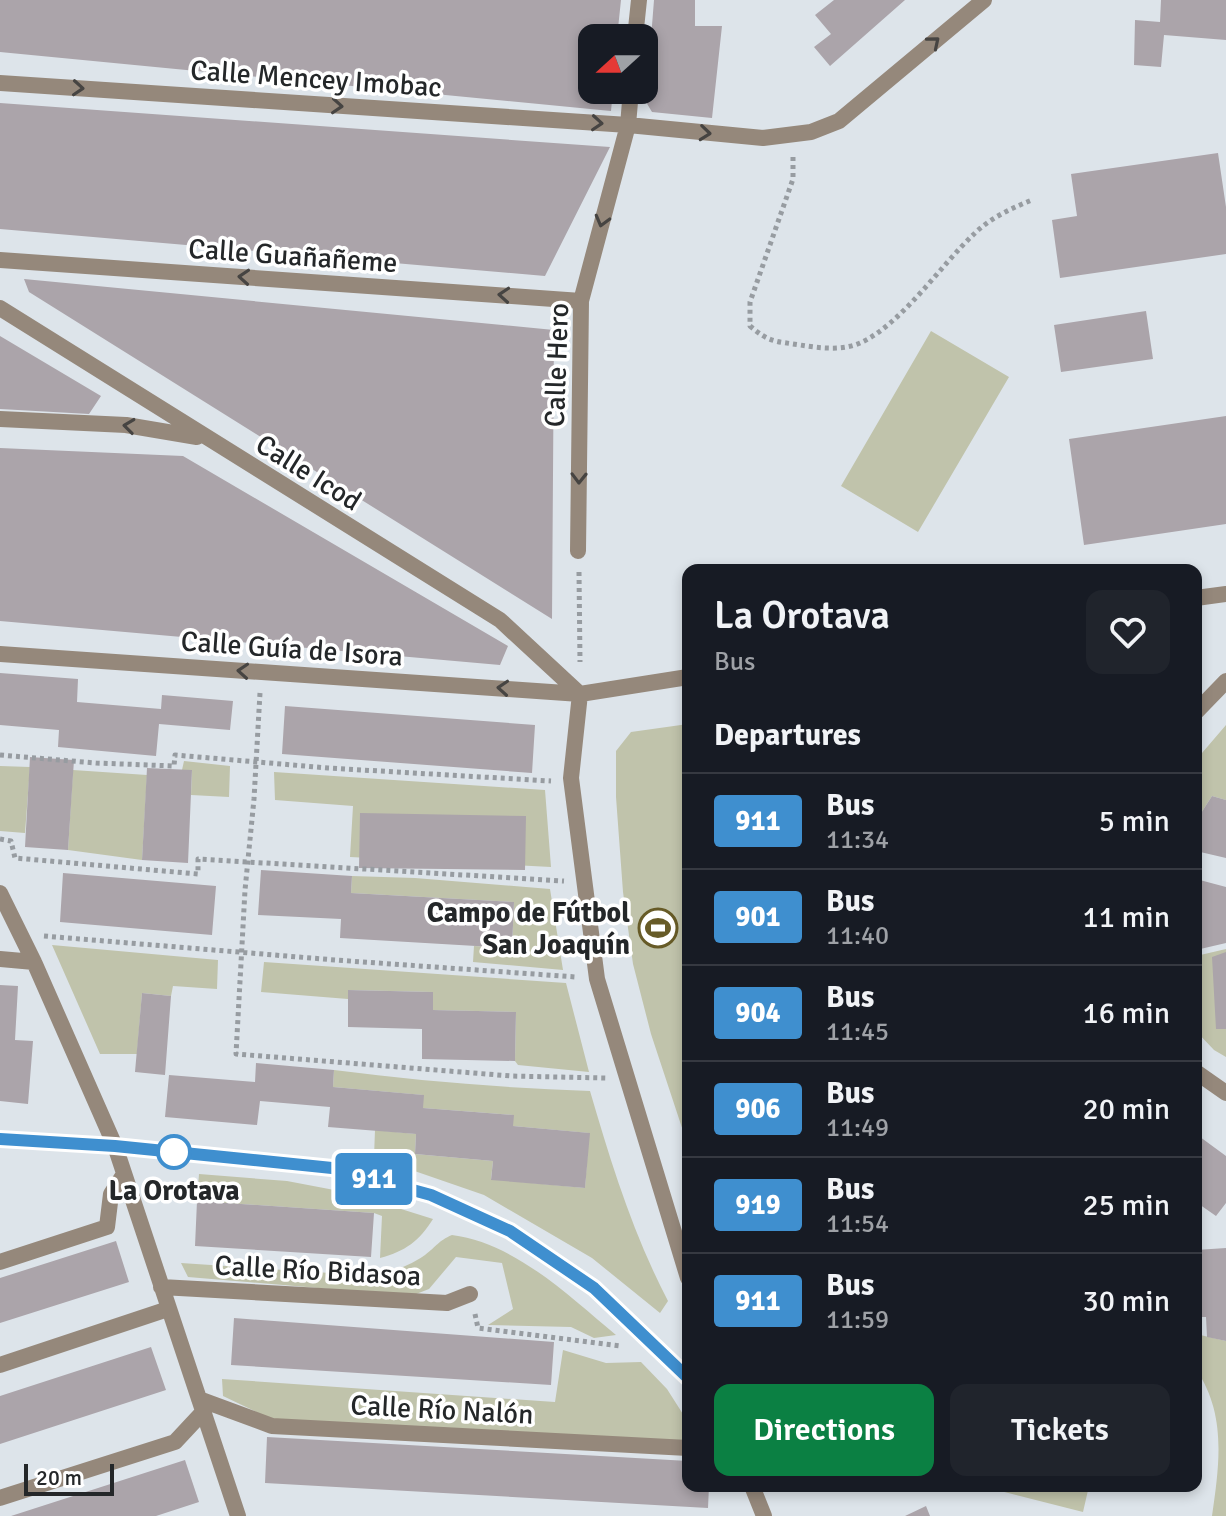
<!DOCTYPE html>
<html lang="en">
<head>
<meta charset="utf-8">
<style>
	:root { --surface:#171b24; --page:#20242c; --text:#f1f3f6; --muted:#9ea1a6; --line:#363941; --accent:#0b8043 }
	body { margin:0; font-family:Signika,sans-serif; background:var(--page); color:var(--text); height:100vh; display:flex; flex-direction:column; font-size:30px; white-space:nowrap }
	* { box-sizing:border-box; margin:0 }
	p { font-size:26px; color:var(--muted) }
	.icon { flex:none; width:44px; height:44px; fill:none; stroke:currentColor; stroke-width:2; stroke-linecap:round; stroke-linejoin:round }
	.map { position:relative; flex:1; overflow:hidden }
	.side { position:absolute; left:682px; top:564px; width:520px; height:928px; display:flex; flex-direction:column; background:var(--surface); border-radius:16px; box-shadow:0 4px 12px #0003 }
	.side>* { flex:none }
	.badge { padding:0 16px; border-radius:6px; font-size:28px; line-height:52px }
	.needle { width:52px; rotate:249deg }
	.controls { position:absolute; left:578px; top:24px; display:grid; gap:16px }
	.controls a { display:grid; place-items:center; width:80px; height:80px; border-radius:16px; background:var(--surface); box-shadow:0 4px 12px #0003; font-size:40px }
	.scale { position:absolute; left:24px; bottom:20px; width:90px; box-sizing:border-box; padding-left:8px; border:4px solid #242729; border-top:0; font-size:22px; line-height:28px; white-space:nowrap; color:#242729; -webkit-text-stroke:6px #fff; paint-order:stroke }
	.map>.badge { position:absolute; translate:-50% -50%; box-shadow:0 0 0 4px #fff }
	h2 { padding:0 32px; font-size:30px; line-height:72px }
	.round { display:grid; place-items:center; flex:none; width:84px; height:84px; border-radius:16px; background:var(--page) }
	.head { display:flex; align-items:center; justify-content:space-between; height:136px; padding:0 32px }
	h1 { font-size:38px; font-weight:600; line-height:60px }
	.primary-button { display:flex; gap:16px; margin-top:auto; padding:16px 32px }
	.primary-button a { flex:1; height:92px; border-radius:16px; background:var(--accent); color:#fff; font-size:32px; font-weight:600; line-height:92px; text-align:center }
	.primary-button a+a { background:var(--page); color:var(--text) }
	ul { padding:0; list-style:none }
	li { display:flex; align-items:center; gap:24px; height:96px; padding:0 32px; border-top:2px solid var(--line) }
	li div { flex:1 }
	li b { display:block; font-size:30px }
	li em { font-style:normal }
	li .badge { min-width:88px; font-weight:700; text-align:center }
	.map>svg:first-child { display:block }
</style>
</head>
<body>
<div class="map">
<svg width="1226" height="1516" viewBox="0 0 1226 1516">
	<rect width="100%" height="100%" fill="#dde4ea"/>
	<path fill="#c0c3ab" d="M 931,331 L 1009,377 L 918,532 L 841,486 Z
		M 688,724 L 688,1146 L 651,1034 L 633,964 L 623,892 L 616,797 L 616,751 L 631,732 Z
		M 1226,725 L 1226,800 L 1212,796 L 1196,821 L 1196,760 Z
		M 184,761 L 230,766 L 229,797 L 191,795 L 192,771 L 182,770 Z
		M 0,766 L 30,767 L 25,833 L 0,831 Z
		M 73,770 L 147,775 L 142,860 L 68,850 Z
		M 274,772 L 545,790 L 551,867 L 350,857 L 353,806 L 275,800 Z
		M 352,876 L 415,878 L 550,889 L 563,970 L 473,962 L 474,946 L 512,948 L 514,902 L 351,893 Z
		M 52,945 L 218,960 L 217,989 L 173,986 L 171,996 L 142,993 L 137,1054 L 100,1054 Z
		M 1226,949 L 1226,1057 L 1214,1050 L 1196,1031 L 1196,956 Z
		M 264,962 L 566,983 L 589,1072 L 518,1065 L 515,1061 L 516,1012 L 433,1010 L 433,992 L 349,990 L 348,999 L 261,992 Z
		M 334,1070 C 419,1081 505,1088 590,1091 C 611,1163 633,1234 668,1301 L 660,1313 L 592,1258 L 484,1195 L 374,1157 L 375,1130 L 416,1134 L 415,1154 L 493,1161 L 491,1179 L 585,1188 L 589,1133 L 513,1126 L 513,1115 L 423,1108 L 423,1095 L 333,1087 Z
		M 199,1174 L 287,1181 L 350,1193 L 433,1219 C 419,1241 406,1251 380,1258 L 382,1216 L 374,1213 L 197,1201 Z
		M 452,1235 C 515,1243 569,1296 616,1335 L 594,1338 L 571,1327 L 488,1325 L 513,1309 L 502,1263 L 456,1257 L 429,1289 L 411,1296 L 188,1277 L 181,1263 L 375,1276 C 394,1271 409,1266 425,1255 C 437,1246 438,1241 452,1235 Z
		M 1196,1334 L 1226,1341 L 1226,1516 L 1212,1516 C 1220,1461 1226,1414 1196,1369 Z
		M 563,1350 L 606,1363 L 641,1362 L 667,1389 L 688,1422 L 688,1442 L 273,1420 L 223,1396 L 222,1379 L 555,1402 Z
		M 981,1486 L 1089,1486 L 1083,1512 Z"/>
	<path fill="#aba4aa" d="M 0,0 L 621,0 L 617,38 L 592,38 L 592,90 L 613,90 L 611,111 L 0,52 Z
		M 654,0 L 695,0 L 695,26 L 722,26 L 712,118 L 652,112 L 646,102 Z
		M 834,0 L 905,0 L 830,66 L 814,47 L 831,34 L 815,15 Z
		M 1161,0 L 1226,0 L 1226,40 L 1164,35 L 1161,67 L 1134,65 L 1135,20 L 1160,22 Z
		M 0,103 L 610,147 L 545,276 L 0,229 Z
		M 1218,153 L 1226,207 L 1226,254 L 1060,278 L 1052,220 L 1077,216 L 1071,174 Z
		M 24,279 L 554,330 L 552,619 L 29,292 Z
		M 1146,311 L 1153,359 L 1061,372 L 1054,325 Z
		M 0,336 L 101,396 L 89,414 L 0,409 Z
		M 1226,416 L 1226,524 L 1084,545 L 1069,439 Z
		M 0,448 L 183,456 L 508,646 L 500,665 L 0,621 Z
		M 0,673 L 78,679 L 77,702 L 161,709 L 162,695 L 233,701 L 230,730 L 159,724 L 156,756 L 58,747 L 59,730 L 0,725 Z
		M 285,706 L 535,725 L 532,773 L 282,754 Z
		M 30,757 L 74,760 L 68,850 L 25,847 Z
		M 147,768 L 192,770 L 188,863 L 142,860 Z
		M 1212,796 L 1226,800 L 1226,858 L 1196,851 L 1196,821 Z
		M 360,813 L 526,816 L 525,870 L 359,868 Z
		M 261,870 L 352,876 L 351,893 L 514,902 L 512,948 L 340,938 L 341,919 L 258,915 Z
		M 63,873 L 216,886 L 212,935 L 60,922 Z
		M 1196,879 L 1226,887 L 1226,943 L 1196,950 Z
		M 1226,952 L 1226,1029 L 1216,1029 L 1212,957 Z
		M 0,985 L 18,986 L 15,1040 L 33,1041 L 28,1104 L 0,1101 Z
		M 348,990 L 433,992 L 433,1010 L 516,1012 L 515,1061 L 422,1059 L 422,1029 L 348,1027 Z
		M 142,993 L 171,996 L 165,1075 L 135,1072 Z
		M 256,1063 L 334,1070 L 333,1087 L 424,1095 L 423,1108 L 514,1115 L 513,1126 L 590,1133 L 585,1188 L 491,1180 L 493,1161 L 415,1154 L 416,1134 L 328,1127 L 330,1107 L 260,1101 L 257,1125 L 165,1117 L 169,1075 L 255,1082 Z
		M 1196,1134 L 1226,1156 L 1226,1203 L 1216,1216 L 1196,1202 Z
		M 197,1201 L 374,1213 L 371,1257 L 195,1246 Z
		M 116,1241 L 129,1282 L 0,1323 L 0,1278 Z
		M 1226,1248 L 1226,1341 L 1207,1337 L 1206,1317 L 1196,1317 L 1196,1250 Z
		M 234,1318 L 554,1342 L 551,1385 L 231,1365 Z
		M 151,1347 L 166,1390 L 0,1444 L 0,1396 Z
		M 267,1437 L 688,1461 L 688,1486 L 709,1486 L 708,1508 L 265,1483 Z
		M 185,1460 L 199,1502 L 156,1516 L 11,1516 Z
		M 926,1506 L 930,1516 L 905,1516 Z"/>
	<g fill="none" stroke-linecap="round" stroke-linejoin="round">
		<path stroke="#979ca1" stroke-width="5" stroke-dasharray="4 4" stroke-linecap="butt" d="M 793,157 L 793,179 L 750,302 L 750,326 C 770,343 775,341 800,345 C 819,348 842,351 860,343 C 901,325 941,265 974,234 C 990,218 1012,208 1032,200
			M 579,572 L 580,662
			M 260,693 L 254,799 L 245,890 L 236,1054 L 511,1076 L 606,1078
			M 0,755 L 96,763 L 174,766 L 175,755 L 328,768 L 551,781
			M 0,839 L 11,841 L 15,858 L 198,874 L 198,859 L 564,881
			M 44,936 L 335,960 L 576,977
			M 475,1314 L 478,1328 L 620,1346"/>
		<path stroke="#95887b" stroke-width="16" d="M 635,38 L 639,0
			M 0,83 L 628,125 L 763,138 L 811,132 L 839,121 L 984,0
			M 0,260 L 581,301
			M 0,308 L 500,620 L 580,694
			M 0,419 L 126,425 L 197,437
			M 578,551 L 581,301 L 628,125 L 631,90
			M 1196,598 L 1226,594
			M 0,654 L 580,694 L 688,677
			M 580,694 L 571,778 L 597,979 L 688,1278
			M 1196,712 L 1226,681
			M 0,893 L 34,962 L 115,1146 L 238,1516
			M 0,959 L 34,962
			M 1196,1072 L 1226,1093
			M 0,1139 L 115,1146 L 332,1168 L 431,1195 L 510,1231 L 594,1288 L 688,1378
			M 0,1262 L 107,1227 L 111,1194 L 124,1174
			M 161,1287 L 447,1303 L 470,1294
			M 0,1365 L 168,1309
			M 199,1399 L 272,1426 L 688,1448
			M 752,1486 L 764,1516
			M 0,1498 L 175,1442 L 203,1412"/>
	</g>
	<defs><path id="oneway-chevron" d="M-2-3.5L2.5 0L-2 3.5" fill="none" stroke-width="1.6" stroke-linecap="round" stroke-linejoin="round" transform="scale(2)"/></defs>
	<g stroke="#464442">
		<use href="#oneway-chevron" transform="translate(934 42) rotate(-40)"/>
		<use href="#oneway-chevron" transform="translate(78 88) rotate(4)"/>
		<use href="#oneway-chevron" transform="translate(337 106) rotate(4)"/>
		<use href="#oneway-chevron" transform="translate(597 123) rotate(4)"/>
		<use href="#oneway-chevron" transform="translate(705 133) rotate(6)"/>
		<use href="#oneway-chevron" transform="translate(602 221) rotate(105)"/>
		<use href="#oneway-chevron" transform="translate(244 277) rotate(-176)"/>
		<use href="#oneway-chevron" transform="translate(504 295) rotate(-176)"/>
		<use href="#oneway-chevron" transform="translate(129 426) rotate(-173)"/>
		<use href="#oneway-chevron" transform="translate(579 478) rotate(91)"/>
		<use href="#oneway-chevron" transform="translate(243 671) rotate(-176)"/>
		<use href="#oneway-chevron" transform="translate(503 688) rotate(-176)"/>
	</g>
	<g fill="none" stroke-linecap="round" stroke-linejoin="round">
		<defs>
			<path id="line" d="M 0,1139 L 115,1146 L 332,1168 L 431,1195 L 510,1231 L 594,1288 L 688,1378"/>
		</defs>
		<use href="#line" stroke="#fff" stroke-width="18"/>
		<use href="#line" stroke="#3f8fcf" stroke-width="12"/>
	</g>
	<defs>
		<symbol id="stadium-ring" viewBox="-11 -11 22 22"><circle r="9.5" fill="#fff" stroke="#675b27" stroke-width="1.5"/><path d="M0-5a6.5 5 0 1 0 0 10a6.5 5 0 1 0 0-10ZM-3.5-1.8h7v3.6h-7Z" fill="#675b27"/></symbol>
	</defs>
	<g fill-rule="evenodd">
		<use href="#stadium-ring" x="636" y="906" width="44" height="44"/>
	</g>
	<circle fill="#fff" stroke="#3f8fcf" stroke-width="4" cx="174" cy="1152" r="16"/>
	<g text-anchor="middle" stroke-width="7" stroke-linejoin="round" paint-order="stroke">
		<g font-size="28" fill="#242729" stroke="#fff">
			<text transform="translate(316 78) rotate(4)" y="10">Calle Mencey Imobac</text>
			<text transform="translate(293 255) rotate(4)" y="10">Calle Guañañeme</text>
			<text transform="translate(556 365) rotate(-88)" y="10">Calle Hero</text>
			<text transform="translate(309 472) rotate(32)" y="10">Calle Icod</text>
			<text transform="translate(292 648) rotate(4)" y="10">Calle Guía de Isora</text>
			<text transform="translate(318 1270) rotate(3)" y="10">Calle Río Bidasoa</text>
			<text transform="translate(442 1409) rotate(3)" y="10">Calle Río Nalón</text>
		</g>
		<g font-size="28" font-weight="bold" fill="#242729" stroke="#fff" text-anchor="end">
			<text x="630" y="922">Campo de Fútbol<tspan x="630" dy="32">San Joaquín</tspan></text>
		</g>
		<g font-size="28" font-weight="bold" fill="#242729" stroke="#fff">
			<text x="174" y="1200">La Orotava</text>
		</g>
	</g>
</svg>
<div class="controls">
<a><svg class="needle" viewBox="-14 -14 28 28"><path d="M0-13l5 13h-10z" fill="#e53935"/><path d="M0 13l5-13h-10z" fill="#9ea1a6"/></svg></a>
</div>
<div class="scale">20 m</div>
<b class="badge" style="left:374px;top:1179px;background:#3f8fcf;color:#fff">911</b>
<section class="side">
<div class="head"><div><h1>La Orotava</h1><p>Bus</p></div><a class="round"><svg class="icon" aria-label="heart" viewBox="0 0 24 24"><path d="M12 20l-8-8c-3-5 5-10 8-4 3-6 11-1 8 4z"/></svg></a></div>
<h2>Departures</h2>
<ul>
<li><span class="badge" style="background:#3f8fcf;color:#fff">911</span><div><b>Bus</b><p>11:34</p></div><em>5 min</em></li>
<li><span class="badge" style="background:#3f8fcf;color:#fff">901</span><div><b>Bus</b><p>11:40</p></div><em>11 min</em></li>
<li><span class="badge" style="background:#3f8fcf;color:#fff">904</span><div><b>Bus</b><p>11:45</p></div><em>16 min</em></li>
<li><span class="badge" style="background:#3f8fcf;color:#fff">906</span><div><b>Bus</b><p>11:49</p></div><em>20 min</em></li>
<li><span class="badge" style="background:#3f8fcf;color:#fff">919</span><div><b>Bus</b><p>11:54</p></div><em>25 min</em></li>
<li><span class="badge" style="background:#3f8fcf;color:#fff">911</span><div><b>Bus</b><p>11:59</p></div><em>30 min</em></li>
</ul>
<div class="primary-button"><a>Directions</a><a>Tickets</a></div>
</section>
</div>
</body>
</html>
